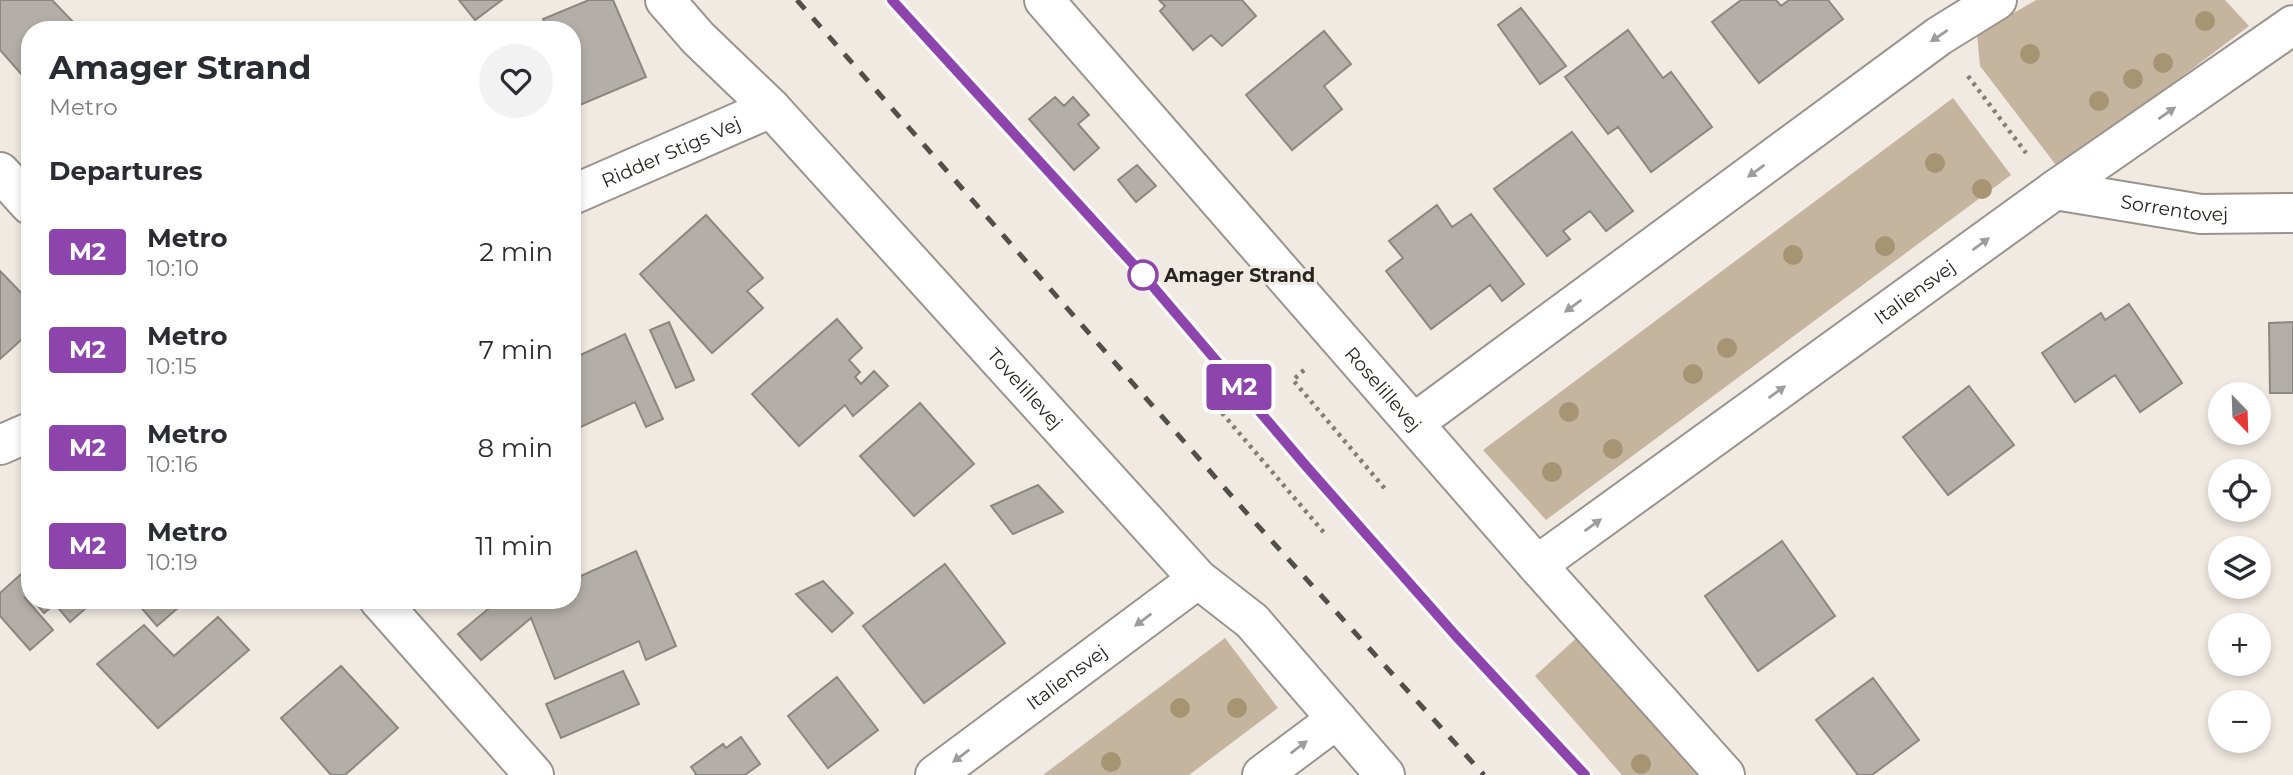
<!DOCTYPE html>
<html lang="en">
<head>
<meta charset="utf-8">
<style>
	:root { --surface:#fff; --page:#f2f2f3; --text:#2b2b33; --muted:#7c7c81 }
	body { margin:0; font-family:Montserrat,sans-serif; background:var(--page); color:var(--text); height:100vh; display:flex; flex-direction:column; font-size:26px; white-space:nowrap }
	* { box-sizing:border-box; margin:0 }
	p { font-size:23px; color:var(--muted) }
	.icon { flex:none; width:38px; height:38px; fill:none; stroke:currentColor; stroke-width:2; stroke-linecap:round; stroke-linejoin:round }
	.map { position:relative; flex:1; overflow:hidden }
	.sheet { position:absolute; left:21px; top:21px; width:560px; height:588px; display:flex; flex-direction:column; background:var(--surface); border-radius:28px; box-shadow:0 4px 10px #0003 }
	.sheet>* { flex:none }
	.badge { padding:0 14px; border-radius:5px; font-size:24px; line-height:46px }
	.needle { width:46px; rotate:157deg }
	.tools { position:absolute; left:2208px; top:382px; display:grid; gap:14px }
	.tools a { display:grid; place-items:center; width:63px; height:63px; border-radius:50%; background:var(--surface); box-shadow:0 4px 10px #0003; font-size:35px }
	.map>.badge { position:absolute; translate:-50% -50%; box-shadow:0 0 0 4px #fff }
	h2 { padding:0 28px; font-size:26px; line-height:63px }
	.round { display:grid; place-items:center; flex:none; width:74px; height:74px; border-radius:37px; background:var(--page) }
	.overview { display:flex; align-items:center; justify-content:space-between; height:119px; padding:0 28px }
	h1 { font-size:33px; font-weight:700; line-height:52px }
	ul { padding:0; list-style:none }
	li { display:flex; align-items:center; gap:21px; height:98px; padding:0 28px }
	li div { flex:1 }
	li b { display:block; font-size:26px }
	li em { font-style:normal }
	li .badge { min-width:77px; font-weight:700; text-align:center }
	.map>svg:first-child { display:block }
</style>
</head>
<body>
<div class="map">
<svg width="2293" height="775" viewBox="0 0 2293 775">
	<rect width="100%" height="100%" fill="#f0eae2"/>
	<path fill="#c5b59f" d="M 2036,0 L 2225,0 L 2249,26 L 2059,169 L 1980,66 L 1977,34 Z
		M 1953,98 L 2011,175 L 1546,520 L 1483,450 Z
		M 1584,631 L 1702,775 L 1622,775 L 1535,676 Z
		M 1225,638 L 1278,708 L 1189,775 L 1043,775 Z"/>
	<path fill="#b3aea7" stroke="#8c8780" stroke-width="2" d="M 0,0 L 52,0 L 79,28 L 30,30 L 30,69 L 22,75 L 0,50 Z
		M 459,0 L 502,0 L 475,20 Z
		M 589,0 L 613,0 L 646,77 L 580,105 L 572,87 L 572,30 L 548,30 L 543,19 Z
		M 1159,0 L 1242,0 L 1256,16 L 1222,46 L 1211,35 L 1193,50 L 1160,11 L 1165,6 Z
		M 1741,0 L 1776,0 L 1781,6 L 1789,0 L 1828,0 L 1843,19 L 1759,83 L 1712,22 Z
		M 1521,8 L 1566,66 L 1540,84 L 1498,25 Z
		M 1628,30 L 1663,78 L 1671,72 L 1712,127 L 1651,172 L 1618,127 L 1608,134 L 1565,77 Z
		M 1324,31 L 1351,64 L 1324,86 L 1342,109 L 1292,150 L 1246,95 Z
		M 1055,97 L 1064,106 L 1073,97 L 1089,115 L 1078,124 L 1099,148 L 1074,170 L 1029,119 Z
		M 1572,132 L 1633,211 L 1606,231 L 1590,211 L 1563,231 L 1570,239 L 1547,256 L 1494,189 Z
		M 1137,165 L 1156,186 L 1136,202 L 1118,180 Z
		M 1437,205 L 1452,227 L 1471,214 L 1524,284 L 1502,301 L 1490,285 L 1431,329 L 1386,271 L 1403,258 L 1389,241 Z
		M 706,215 L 763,278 L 747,291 L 763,308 L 712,353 L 640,274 Z
		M 0,271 L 30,302 L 30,332 L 0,359 Z
		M 2129,304 L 2182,383 L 2140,412 L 2115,375 L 2075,402 L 2042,353 L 2101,313 L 2105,320 Z
		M 837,319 L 862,348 L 849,360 L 860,372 L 855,377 L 861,384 L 874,371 L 888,386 L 853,416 L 845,405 L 799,446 L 752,394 Z
		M 669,322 L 694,380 L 676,388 L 650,330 Z
		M 2293,322 L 2293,393 L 2270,393 L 2269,323 Z
		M 625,334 L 663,419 L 646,427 L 635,402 L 572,431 L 572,359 Z
		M 1969,386 L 2014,445 L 1948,495 L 1903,437 Z
		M 920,403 L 974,464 L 914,516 L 860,456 Z
		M 1038,485 L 1063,512 L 1013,534 L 991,506 Z
		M 1782,541 L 1835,616 L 1758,671 L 1705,596 Z
		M 636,551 L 676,646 L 646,660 L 639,641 L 555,679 L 531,618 L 481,660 L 458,634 L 499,600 L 572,600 L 572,580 Z
		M 30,563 L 30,596 L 29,594 L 25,598 L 53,630 L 30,650 L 0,616 L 0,593 L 29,567 L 27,565 Z
		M 945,564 L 1005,643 L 924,703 L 863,626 Z
		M 823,581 L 853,613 L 832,632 L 796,594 Z
		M 33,600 L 95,600 L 70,622 L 55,604 L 44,613 Z
		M 144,600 L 187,600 L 157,626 L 139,605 Z
		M 218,617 L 249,650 L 158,728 L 97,664 L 144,625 L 174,656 Z
		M 341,666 L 398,728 L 345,775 L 331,775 L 281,718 Z
		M 623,671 L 639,704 L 561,738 L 546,704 Z
		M 837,677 L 878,730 L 828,768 L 788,716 Z
		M 1873,678 L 1919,740 L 1872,775 L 1858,775 L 1816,720 Z
		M 741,737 L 760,764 L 745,775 L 695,775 L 696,774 L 691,767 L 723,744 L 726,748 Z"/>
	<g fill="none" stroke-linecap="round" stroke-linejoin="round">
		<defs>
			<g id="minor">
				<path id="s1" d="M 665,0 L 698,38 L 771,108 L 1198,579 L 1252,621 L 1385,775"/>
				<path id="s2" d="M 1044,0 L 1537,565 L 1725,775"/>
				<path d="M 0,172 L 30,205"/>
				<path id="s3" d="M 2055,190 L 2201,214 L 2293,213"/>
				<path id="s4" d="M 572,195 L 771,108"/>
				<path d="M 1414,423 L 1939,36 L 1997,0"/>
				<path d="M 0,445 L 30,432"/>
				<path d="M 379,600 L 534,775"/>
				<path id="s5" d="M 935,775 L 1198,579"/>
				<path d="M 1262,775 L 1337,719"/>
			</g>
			<g id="tertiary">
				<path id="s6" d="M 1537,565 L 2055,190 L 2293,25"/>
			</g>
		</defs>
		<use href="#minor" stroke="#99948d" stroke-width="42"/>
		<use href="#tertiary" stroke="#99948d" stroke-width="42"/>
		<path stroke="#827e79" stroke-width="4.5" stroke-dasharray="3.5 5" stroke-linecap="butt" d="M 1968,76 L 2026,153
			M 1304,370 L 1293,380 L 1386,490
			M 1222,413 L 1326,535"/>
		<use href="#minor" stroke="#fff" stroke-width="38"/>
		<use href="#tertiary" stroke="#fff" stroke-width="38"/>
		<path stroke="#524f4b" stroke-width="5" stroke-dasharray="12 12" stroke-linecap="butt" d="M 797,0 L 1251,518 L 1484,775
			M 891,0 L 1144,276 L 1306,466 L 1456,636 L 1585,775"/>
	</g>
	<g fill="#a79472">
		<circle cx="2205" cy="21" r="10"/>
		<circle cx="2030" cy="54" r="10"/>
		<circle cx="2163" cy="63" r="10"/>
		<circle cx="2133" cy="79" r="10"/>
		<circle cx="2099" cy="101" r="10"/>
		<circle cx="1935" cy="163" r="10"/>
		<circle cx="1982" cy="189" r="10"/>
		<circle cx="1885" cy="246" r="10"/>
		<circle cx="1793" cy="255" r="10"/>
		<circle cx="1727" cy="348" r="10"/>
		<circle cx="1693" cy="374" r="10"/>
		<circle cx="1569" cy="412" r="10"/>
		<circle cx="1613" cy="449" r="10"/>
		<circle cx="1552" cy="472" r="10"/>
		<circle cx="1180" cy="708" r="10"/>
		<circle cx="1237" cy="708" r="10"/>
		<circle cx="1111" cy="762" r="10"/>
		<circle cx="1641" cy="764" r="10"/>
	</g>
	<defs><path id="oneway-solid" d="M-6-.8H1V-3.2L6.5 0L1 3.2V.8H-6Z" transform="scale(1.75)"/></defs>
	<g fill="#9e9d9c">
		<use href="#oneway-solid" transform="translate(1939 36) rotate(146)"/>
		<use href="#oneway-solid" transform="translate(2167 113) rotate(-35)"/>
		<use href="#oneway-solid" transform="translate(1756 171) rotate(144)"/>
		<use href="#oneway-solid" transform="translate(1981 244) rotate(-36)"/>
		<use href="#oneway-solid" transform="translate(1573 306) rotate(144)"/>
		<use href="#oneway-solid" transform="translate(1777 392) rotate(-36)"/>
		<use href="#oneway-solid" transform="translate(1593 525) rotate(-36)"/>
		<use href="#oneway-solid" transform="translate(1143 620) rotate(143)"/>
		<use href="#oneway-solid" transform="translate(1299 747) rotate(-37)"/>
		<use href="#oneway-solid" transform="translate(961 756) rotate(143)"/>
	</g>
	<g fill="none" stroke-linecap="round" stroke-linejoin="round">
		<defs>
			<path id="line" d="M 892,0 L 1144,276 L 1306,466 L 1456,636 L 1585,775"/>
		</defs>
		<use href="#line" stroke="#fff" stroke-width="16"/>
		<use href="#line" stroke="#8e44ad" stroke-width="10"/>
	</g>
	<circle fill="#fff" stroke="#8e44ad" stroke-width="3.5" cx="1143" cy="275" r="14"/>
	<g text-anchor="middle" stroke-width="6" stroke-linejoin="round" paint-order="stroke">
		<g font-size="19" fill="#272522" stroke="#f0eae2">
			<text dy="7" stroke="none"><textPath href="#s4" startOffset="108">Ridder Stigs Vej</textPath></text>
			<text dy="7" stroke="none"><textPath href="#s3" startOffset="121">Sorrentovej</textPath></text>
			<text dy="7" stroke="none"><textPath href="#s6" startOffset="466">Italiensvej</textPath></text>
			<text dy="7" stroke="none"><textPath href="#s2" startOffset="516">Roselillevej</textPath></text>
			<text dy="7" stroke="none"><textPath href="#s1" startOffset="530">Tovelillevej</textPath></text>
			<text dy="7" stroke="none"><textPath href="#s5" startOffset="164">Italiensvej</textPath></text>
		</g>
		<g font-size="19" font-weight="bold" fill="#272522" stroke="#f0eae2" text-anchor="start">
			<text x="1164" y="282">Amager Strand</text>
		</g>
	</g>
</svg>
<div class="tools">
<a><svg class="needle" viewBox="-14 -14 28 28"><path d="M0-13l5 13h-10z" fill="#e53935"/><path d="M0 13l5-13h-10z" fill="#7c7c81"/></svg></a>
<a><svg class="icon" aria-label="locate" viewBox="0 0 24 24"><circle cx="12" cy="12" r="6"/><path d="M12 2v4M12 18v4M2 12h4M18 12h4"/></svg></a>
<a><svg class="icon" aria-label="layers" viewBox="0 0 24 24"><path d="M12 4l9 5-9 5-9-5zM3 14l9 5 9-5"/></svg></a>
<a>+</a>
<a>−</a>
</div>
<b class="badge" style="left:1239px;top:387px;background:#8e44ad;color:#fff">M2</b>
<section class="sheet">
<div class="overview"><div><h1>Amager Strand</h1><p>Metro</p></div><a class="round"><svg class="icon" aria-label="heart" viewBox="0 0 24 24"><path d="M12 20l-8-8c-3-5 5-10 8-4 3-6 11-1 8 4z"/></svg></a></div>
<h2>Departures</h2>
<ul>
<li><span class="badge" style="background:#8e44ad;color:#fff">M2</span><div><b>Metro</b><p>10:10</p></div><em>2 min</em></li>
<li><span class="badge" style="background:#8e44ad;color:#fff">M2</span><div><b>Metro</b><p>10:15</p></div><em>7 min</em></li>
<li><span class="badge" style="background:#8e44ad;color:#fff">M2</span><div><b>Metro</b><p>10:16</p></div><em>8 min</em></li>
<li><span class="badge" style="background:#8e44ad;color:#fff">M2</span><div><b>Metro</b><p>10:19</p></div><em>11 min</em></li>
</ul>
</section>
</div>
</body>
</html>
